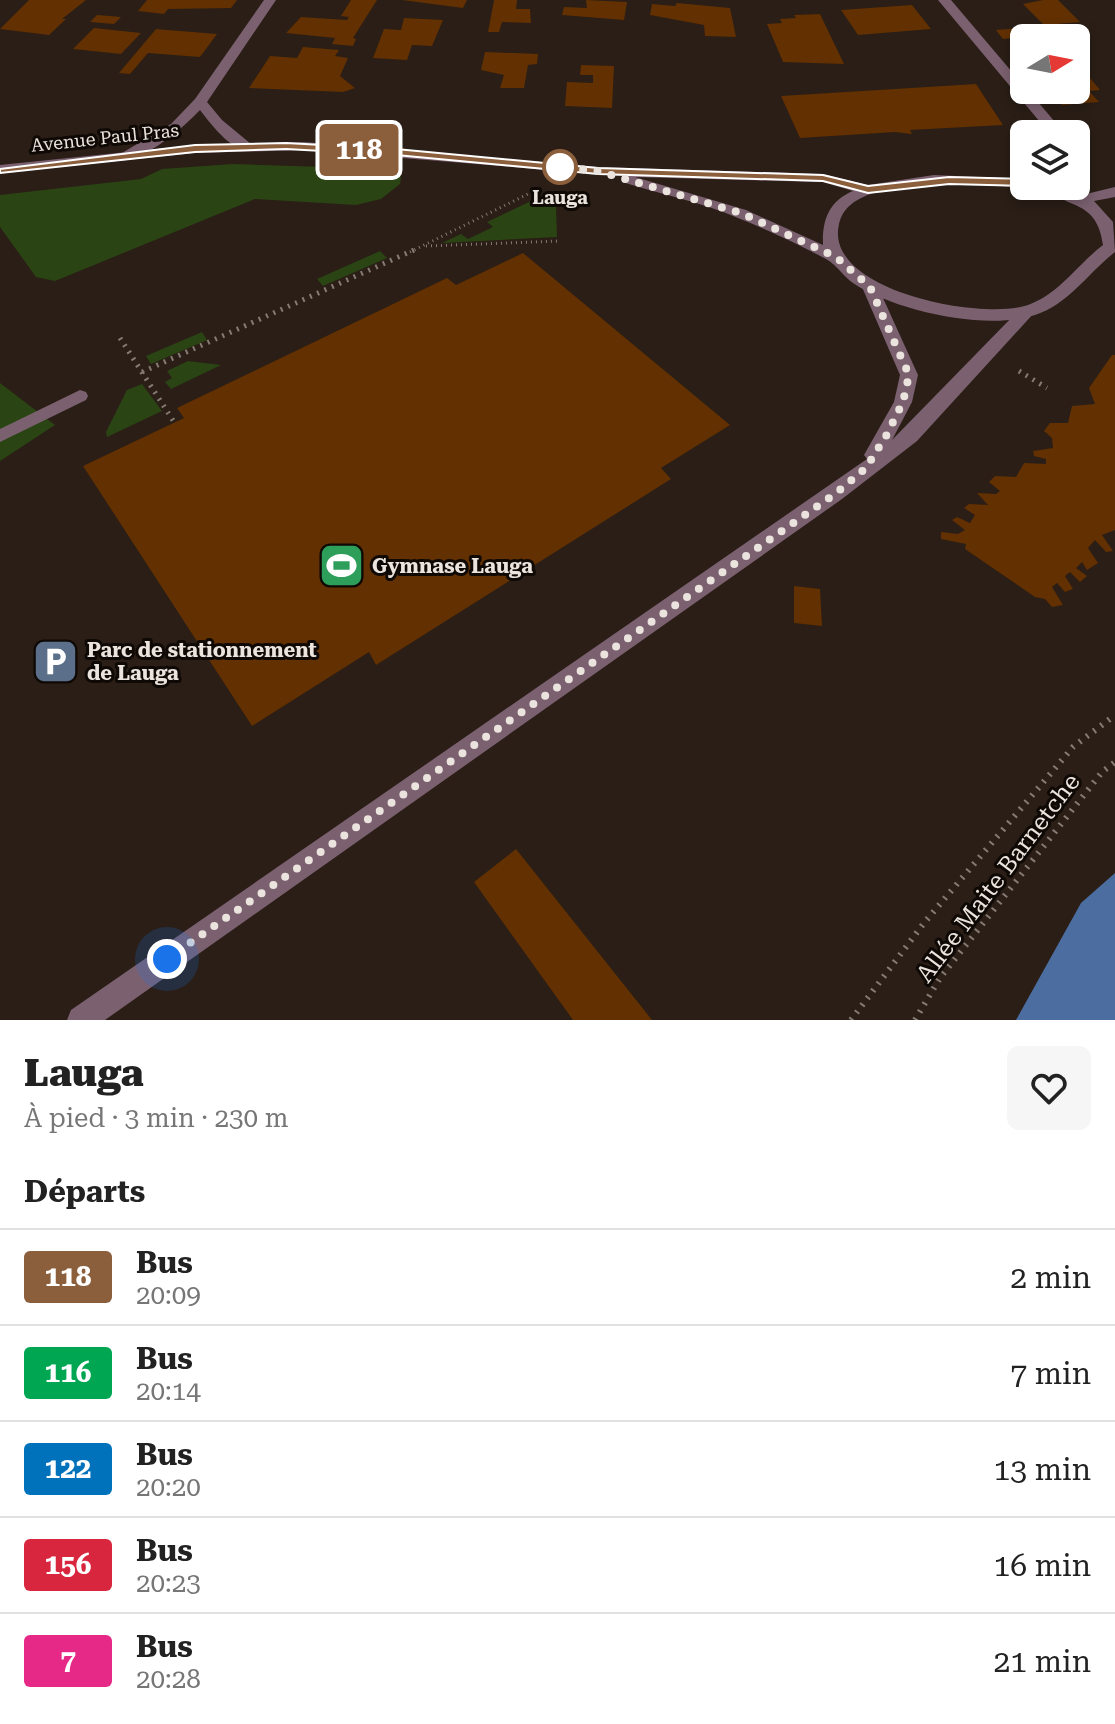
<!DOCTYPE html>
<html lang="fr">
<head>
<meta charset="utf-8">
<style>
	:root { --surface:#fff; --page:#f6f6f6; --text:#222; --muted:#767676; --line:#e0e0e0 }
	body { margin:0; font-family:"Roboto Serif",serif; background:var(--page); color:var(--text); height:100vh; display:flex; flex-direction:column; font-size:30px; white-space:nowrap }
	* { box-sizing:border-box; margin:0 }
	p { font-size:26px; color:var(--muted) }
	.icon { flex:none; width:44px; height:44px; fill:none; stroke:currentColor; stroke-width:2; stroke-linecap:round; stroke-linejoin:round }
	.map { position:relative; height:1020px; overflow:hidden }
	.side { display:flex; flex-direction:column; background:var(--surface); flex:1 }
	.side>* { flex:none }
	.badge { padding:0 16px; border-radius:6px; font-size:28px; line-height:52px }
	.needle { width:52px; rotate:80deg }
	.tools { position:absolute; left:1010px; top:24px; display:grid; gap:16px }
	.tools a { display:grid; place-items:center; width:80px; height:80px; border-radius:12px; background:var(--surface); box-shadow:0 4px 12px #0003; font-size:40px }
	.you { position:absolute; width:40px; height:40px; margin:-20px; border:6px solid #fff; border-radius:50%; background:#1a73e8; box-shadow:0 0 0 12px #1a73e833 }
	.map>.badge { position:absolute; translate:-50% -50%; box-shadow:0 0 0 4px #fff }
	h2 { padding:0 24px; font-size:30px; line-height:72px }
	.round { display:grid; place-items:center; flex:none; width:84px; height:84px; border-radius:12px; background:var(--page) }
	.overview { display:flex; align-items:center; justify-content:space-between; height:136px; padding:0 24px }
	h1 { font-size:38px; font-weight:800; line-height:60px }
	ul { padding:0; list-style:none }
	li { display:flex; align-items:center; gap:24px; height:96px; padding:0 24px; border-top:2px solid var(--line) }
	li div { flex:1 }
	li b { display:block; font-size:30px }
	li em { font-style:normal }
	li .badge { min-width:88px; font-weight:700; text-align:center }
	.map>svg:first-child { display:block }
</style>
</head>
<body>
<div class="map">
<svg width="1115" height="1020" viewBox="0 0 1115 1020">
	<rect width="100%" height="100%" fill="#2a1e16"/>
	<path fill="#2a4414" d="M 233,164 L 387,169 L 401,177 L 400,184 L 381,199 L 356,205 L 255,199 L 55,281 L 36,277 L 0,227 L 0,195 L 141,179 L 162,169 Z
		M 531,201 L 556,205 L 557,237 L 442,243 L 461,234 L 468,239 L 493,227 L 487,222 Z
		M 380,251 L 387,258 L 323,286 L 317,279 Z
		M 202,332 L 207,340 L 151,364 L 146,356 Z
		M 188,361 L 221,365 L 171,389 L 165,382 L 172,378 L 167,371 Z
		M 0,383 L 55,425 L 0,461 Z
		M 142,384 L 162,411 L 107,437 L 106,432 L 127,390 Z"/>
	<path fill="#4b6da0" d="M 1115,873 L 1115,1020 L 1016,1020 L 1081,903 Z"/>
	<path fill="#623001" d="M 29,0 L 86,0 L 62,19 L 66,19 L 49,35 L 0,29 Z
		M 147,0 L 237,0 L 231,8 L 168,9 L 164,14 L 138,11 Z
		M 351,0 L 377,0 L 353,38 L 356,39 L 353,46 L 332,44 L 335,38 L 286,33 L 301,17 L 347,20 L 349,17 L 341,16 Z
		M 402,0 L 467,0 L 463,8 Z
		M 494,0 L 517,0 L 516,9 L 530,9 L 531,23 L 502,22 L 499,32 L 488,32 Z
		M 586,0 L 627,2 L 624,20 L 562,15 L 564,7 L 587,8 Z
		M 1043,0 L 1058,0 L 1080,22 L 1044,25 L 1023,4 Z
		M 677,3 L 730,8 L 736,37 L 705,36 L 704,25 L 650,15 L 652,4 L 675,6 Z
		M 912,5 L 931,29 L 858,35 L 841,10 Z
		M 820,14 L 844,64 L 783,62 L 767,24 L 782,23 L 780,19 L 796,18 L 794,15 Z
		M 97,15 L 121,17 L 114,24 L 90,22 Z
		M 404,18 L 443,20 L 432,46 L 412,45 L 407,60 L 373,58 L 384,29 L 401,30 Z
		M 94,28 L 141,33 L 121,54 L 73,49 Z
		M 1021,28 L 1028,36 L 1003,39 L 996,30 Z
		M 156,29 L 217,34 L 200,57 L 148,53 L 130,74 L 119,73 Z
		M 303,47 L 339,50 L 335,56 L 348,58 L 340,76 L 355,88 L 343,92 L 249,88 L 270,56 L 297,58 Z
		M 485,52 L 538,54 L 537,64 L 528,65 L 524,88 L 500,88 L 504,75 L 481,70 Z
		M 581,65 L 614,66 L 612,108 L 565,106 L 567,82 L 593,83 L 593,75 L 580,75 Z
		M 1090,78 L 1100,90 L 1089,91 L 1099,102 L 1062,105 L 1052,93 L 1051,90 L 1076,90 L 1076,79 Z
		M 976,84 L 1003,125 L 910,130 L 912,134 L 895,132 L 800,138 L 781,96 Z
		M 523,253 L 730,425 L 661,468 L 671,479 L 376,665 L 369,652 L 252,726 L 83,466 L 184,418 L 177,408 L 447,278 L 456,285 Z
		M 1112,355 L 1115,355 L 1115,530 L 1102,535 L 1113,551 L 1106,552 L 1095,540 L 1088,548 L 1098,563 L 1087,570 L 1082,562 L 1076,568 L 1087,576 L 1080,582 L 1070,572 L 1065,576 L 1073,589 L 1065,592 L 1057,583 L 1052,587 L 1063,605 L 1052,607 L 1045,599 L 1035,597 L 965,549 L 966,544 L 941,539 L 941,532 L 958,534 L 965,530 L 952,520 L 957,517 L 970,523 L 975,515 L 964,508 L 969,504 L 988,505 L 977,493 L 996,494 L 1000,491 L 989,482 L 995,476 L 1016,477 L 1024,463 L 1046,464 L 1046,459 L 1034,456 L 1033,451 L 1053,448 L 1052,438 L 1044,431 L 1050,423 L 1068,423 L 1072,406 L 1095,404 L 1089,388 Z
		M 794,586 L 820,589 L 822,626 L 794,623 Z
		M 516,849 L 652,1020 L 573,1020 L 474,882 Z"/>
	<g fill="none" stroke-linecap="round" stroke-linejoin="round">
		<path stroke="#857b74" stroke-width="3" stroke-dasharray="1 4" stroke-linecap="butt" d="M 426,246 L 560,241
			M 410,252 L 528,194"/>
		<path stroke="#857b74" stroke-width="5" stroke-dasharray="2 6" stroke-linecap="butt" d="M 120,338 L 174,422
			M 1019,371 L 1047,388
			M 142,372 L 414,250"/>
		<path stroke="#857b74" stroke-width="6" stroke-dasharray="2 7" stroke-linecap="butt" d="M 851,1020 L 924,923 L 1073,747 L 1115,715
			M 915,1020 L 940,978 L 1102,772 L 1115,762"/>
		<path fill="#7b6170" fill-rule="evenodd" d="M 80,390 L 86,392 L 88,396 L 86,400 L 0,442 L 0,429 Z"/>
		<path fill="#7b6170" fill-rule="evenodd" d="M 264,0 L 276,0 L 207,102 L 222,120 L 251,144 L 251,150 C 232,153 211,124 200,110 C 185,126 144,162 122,159 L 122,153 L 171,124 L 195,99 Z
			M 938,0 L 951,0 L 1024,86 L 1024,90 L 1028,90 L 1065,134 L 1050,134 Z
			M 870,282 L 878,287 L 918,375 L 912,402 L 892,440 L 1020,309 L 1026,307 L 1034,313 L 917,441 L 842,499 L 105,1020 L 67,1020 L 71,1010 L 867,459 L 864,455 L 894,402 L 900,375 L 862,287 Z"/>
		<path fill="#7b6170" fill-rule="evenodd" d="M 304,142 L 598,167 L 823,174 L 868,185 L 934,175 L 1024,179 L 1024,186 L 1029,186 C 1014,189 996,185 981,184 C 946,183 906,182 873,193 C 856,199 843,207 839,224 C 823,291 983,321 1028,305 C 1059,294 1077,265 1103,245 C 1097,199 1067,209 1040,186 L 1062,186 L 1082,195 L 1115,187 L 1115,197 L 1094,201 L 1113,222 L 1115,252 C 1088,273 1069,304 1035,315 C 986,331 895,311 853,283 C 843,276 836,264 826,259 C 798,244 768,230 738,218 C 701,202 660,194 622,182 L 622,176 L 304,150 L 195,153 L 0,173 L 0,165 L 195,145 ZM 635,177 L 823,182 L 853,191 C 829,201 822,220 823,245 L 746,210 Z"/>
	</g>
	<path fill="#8b5e3c" stroke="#fff" stroke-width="2" d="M 286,143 L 396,149 L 598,168 L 823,175 L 868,186 L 949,177 L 1024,179 L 1030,183 L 1024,186 L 949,184 L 868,193 L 823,181 L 598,174 L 396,155 L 286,149 L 195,152 L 0,173 L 0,169 L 195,145 Z"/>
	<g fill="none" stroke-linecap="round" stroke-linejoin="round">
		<path stroke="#ebe3dd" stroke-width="8" stroke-dasharray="0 14.4" d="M 167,959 L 835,494 L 866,468 L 886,436 L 903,402 L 909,375 L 870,287 L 836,257 L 741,213 L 598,171 L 560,167"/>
	</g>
	<defs>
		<symbol id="stadium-square" viewBox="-11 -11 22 22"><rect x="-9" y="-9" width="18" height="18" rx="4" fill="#2e9e5b" stroke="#0f0906"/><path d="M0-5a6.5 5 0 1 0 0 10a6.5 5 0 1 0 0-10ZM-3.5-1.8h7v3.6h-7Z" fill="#fff"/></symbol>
		<symbol id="parking-square" viewBox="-11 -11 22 22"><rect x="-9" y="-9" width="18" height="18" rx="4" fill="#5c6f8a" stroke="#0f0906"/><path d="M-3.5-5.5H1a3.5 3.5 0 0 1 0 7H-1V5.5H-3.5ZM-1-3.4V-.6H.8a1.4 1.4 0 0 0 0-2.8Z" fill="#fff"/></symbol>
	</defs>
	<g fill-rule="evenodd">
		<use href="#stadium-square" x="316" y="540" width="51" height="51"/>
		<use href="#parking-square" x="30" y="636" width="51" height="51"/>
	</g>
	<circle fill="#fff" stroke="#8b5e3c" stroke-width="4" cx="560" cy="167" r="16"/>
	<g text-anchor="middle" stroke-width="6" stroke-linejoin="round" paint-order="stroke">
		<g font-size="18" fill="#ebe3dd" stroke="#0f0906">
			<text transform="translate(105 138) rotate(-6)" y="6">Avenue Paul Pras</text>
		</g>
		<g font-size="18" font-weight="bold" fill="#ebe3dd" stroke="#0f0906">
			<text x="560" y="204">Lauga</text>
		</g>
		<g font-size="20" font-weight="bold" fill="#ebe3dd" stroke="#0f0906" text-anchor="start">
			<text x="372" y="573">Gymnase Lauga</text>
			<text x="87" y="657">Parc de stationnement<tspan x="87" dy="23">de Lauga</tspan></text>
		</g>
		<g font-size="24" fill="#ebe3dd" stroke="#0f0906">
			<text transform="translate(998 878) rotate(-53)" y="8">Allée Maite Barnetche</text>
		</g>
	</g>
</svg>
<div class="tools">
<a><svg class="needle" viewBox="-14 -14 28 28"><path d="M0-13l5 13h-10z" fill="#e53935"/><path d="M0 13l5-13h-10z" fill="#767676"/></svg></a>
<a><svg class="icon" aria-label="layers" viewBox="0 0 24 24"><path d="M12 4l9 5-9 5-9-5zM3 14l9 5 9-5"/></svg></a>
</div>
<div class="you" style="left:167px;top:959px"></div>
<b class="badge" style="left:359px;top:150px;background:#8b5e3c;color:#fff">118</b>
</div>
<section class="side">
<div class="overview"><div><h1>Lauga</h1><p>À pied · 3 min · 230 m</p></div><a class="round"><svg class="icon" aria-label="heart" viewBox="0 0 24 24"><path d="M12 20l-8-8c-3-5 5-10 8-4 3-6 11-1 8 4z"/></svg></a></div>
<h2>Départs</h2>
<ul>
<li><span class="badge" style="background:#8b5e3c;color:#fff">118</span><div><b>Bus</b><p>20:09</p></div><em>2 min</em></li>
<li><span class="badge" style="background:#00a651;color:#fff">116</span><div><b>Bus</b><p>20:14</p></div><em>7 min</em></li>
<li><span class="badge" style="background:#0072bc;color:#fff">122</span><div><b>Bus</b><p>20:20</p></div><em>13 min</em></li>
<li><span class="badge" style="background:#d7263d;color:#fff">156</span><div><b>Bus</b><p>20:23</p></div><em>16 min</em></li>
<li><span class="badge" style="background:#e62987;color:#fff">7</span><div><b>Bus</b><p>20:28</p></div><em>21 min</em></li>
</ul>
</section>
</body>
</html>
